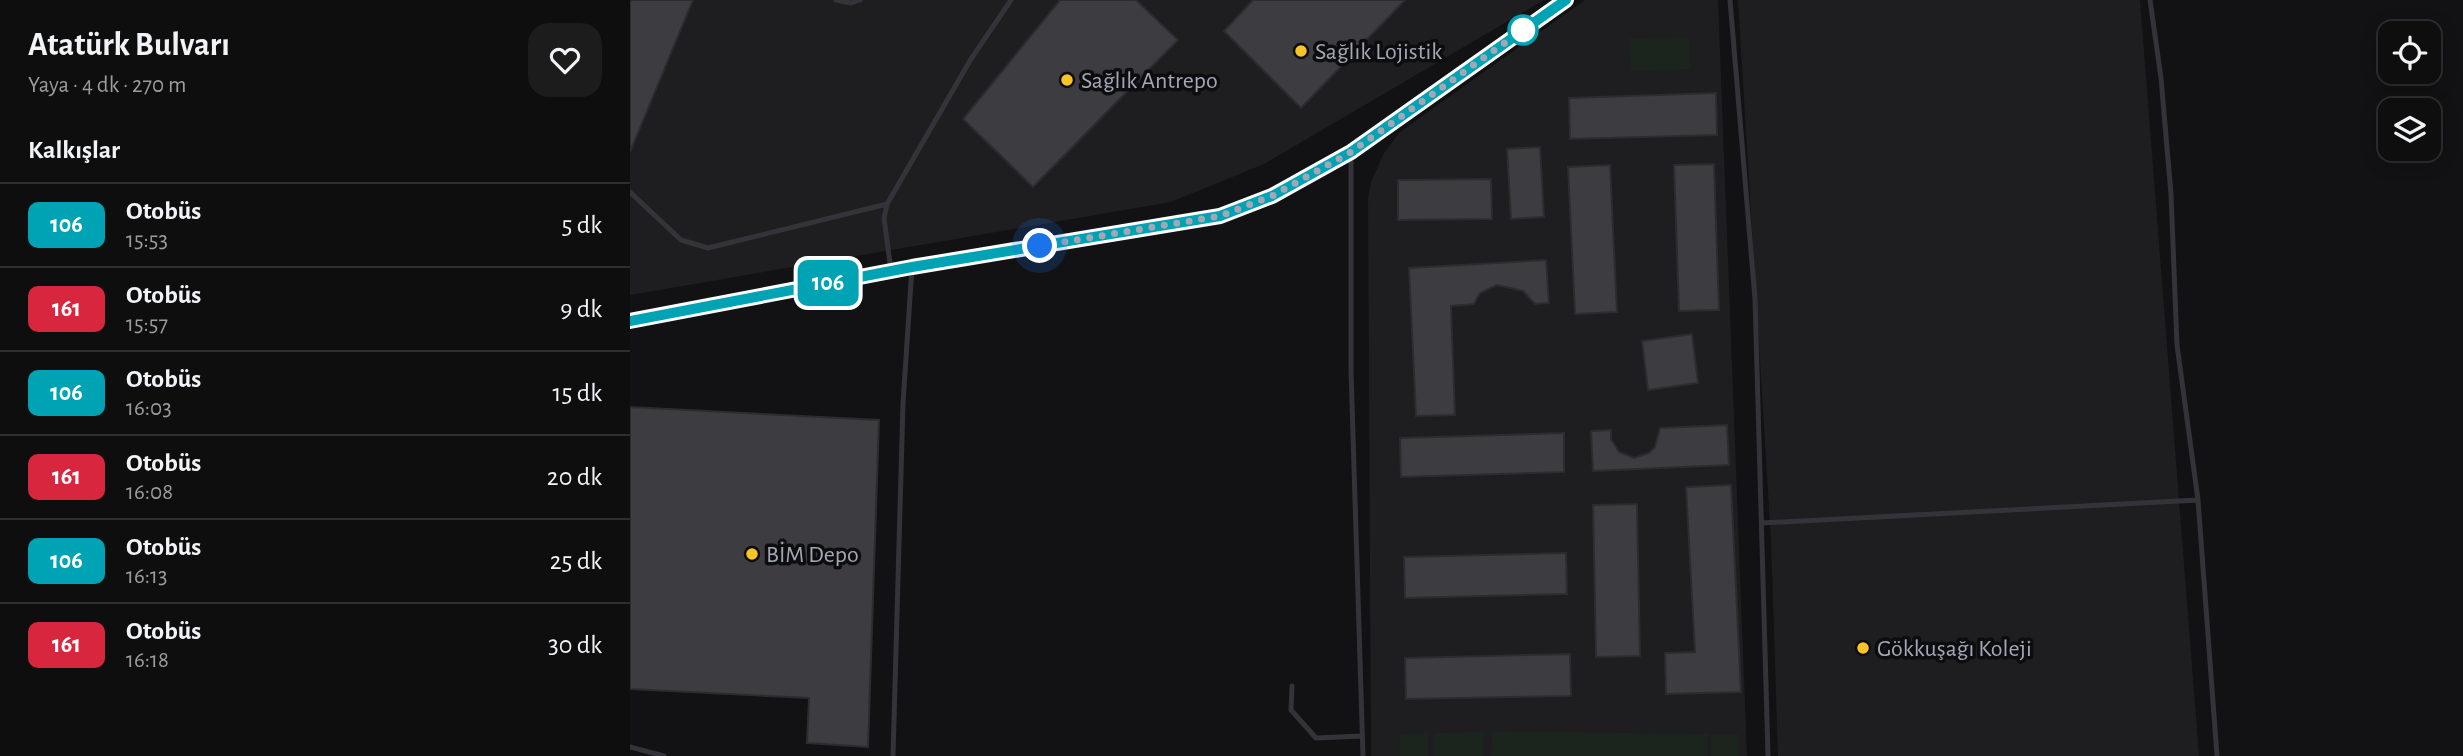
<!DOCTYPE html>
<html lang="tr">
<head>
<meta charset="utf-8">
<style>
	:root { --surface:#0e0e0f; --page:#1c1c1d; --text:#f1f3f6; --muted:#9b9c9e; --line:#2e2e2f }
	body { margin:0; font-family:"Alegreya Sans",sans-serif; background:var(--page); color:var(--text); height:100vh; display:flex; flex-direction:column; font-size:26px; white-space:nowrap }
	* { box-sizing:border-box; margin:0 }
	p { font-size:23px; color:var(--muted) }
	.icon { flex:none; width:38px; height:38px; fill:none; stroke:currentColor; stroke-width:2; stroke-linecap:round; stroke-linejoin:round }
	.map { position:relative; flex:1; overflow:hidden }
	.side { display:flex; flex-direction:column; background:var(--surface); width:630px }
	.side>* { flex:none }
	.badge { padding:0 14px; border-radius:10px; font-size:24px; line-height:46px }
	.fabs { position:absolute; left:1748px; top:21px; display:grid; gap:14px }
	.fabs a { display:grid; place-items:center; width:63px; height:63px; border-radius:14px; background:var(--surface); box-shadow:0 4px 18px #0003,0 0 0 2px var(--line); font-size:35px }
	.you { position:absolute; width:35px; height:35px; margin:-18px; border:5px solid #fff; border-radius:50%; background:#1a73e8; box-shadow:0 0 0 10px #1a73e833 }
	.map>.badge { position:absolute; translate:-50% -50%; box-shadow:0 0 0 4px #fff }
	h2 { padding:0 28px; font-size:26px; line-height:63px }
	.round { display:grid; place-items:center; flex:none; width:74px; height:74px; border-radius:21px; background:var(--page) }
	.headline { display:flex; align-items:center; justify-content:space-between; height:119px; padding:0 28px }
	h1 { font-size:33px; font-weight:700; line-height:52px }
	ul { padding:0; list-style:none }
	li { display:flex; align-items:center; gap:21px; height:84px; padding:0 28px; border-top:2px solid var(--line) }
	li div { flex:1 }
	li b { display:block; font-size:26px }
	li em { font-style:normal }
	li .badge { min-width:77px; font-weight:700; text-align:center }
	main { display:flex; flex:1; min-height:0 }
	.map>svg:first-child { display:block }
</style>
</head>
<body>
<main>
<section class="side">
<div class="headline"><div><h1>Atatürk Bulvarı</h1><p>Yaya · 4 dk · 270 m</p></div><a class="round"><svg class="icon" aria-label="heart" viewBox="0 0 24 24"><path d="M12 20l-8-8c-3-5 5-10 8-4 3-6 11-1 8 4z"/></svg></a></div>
<h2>Kalkışlar</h2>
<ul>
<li><span class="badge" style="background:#00a3b4;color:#fff">106</span><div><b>Otobüs</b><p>15:53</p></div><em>5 dk</em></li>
<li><span class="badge" style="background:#d7263d;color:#fff">161</span><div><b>Otobüs</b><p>15:57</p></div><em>9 dk</em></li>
<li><span class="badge" style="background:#00a3b4;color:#fff">106</span><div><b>Otobüs</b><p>16:03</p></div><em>15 dk</em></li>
<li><span class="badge" style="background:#d7263d;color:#fff">161</span><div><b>Otobüs</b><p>16:08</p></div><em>20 dk</em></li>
<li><span class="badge" style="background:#00a3b4;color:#fff">106</span><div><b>Otobüs</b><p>16:13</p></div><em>25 dk</em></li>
<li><span class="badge" style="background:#d7263d;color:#fff">161</span><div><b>Otobüs</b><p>16:18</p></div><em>30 dk</em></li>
</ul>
</section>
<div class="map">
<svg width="1833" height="756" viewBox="0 0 1833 756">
	<rect width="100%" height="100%" fill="#121214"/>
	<path fill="#1e1e21" d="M 0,0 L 914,0 L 634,164 L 541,202 L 0,295 Z
		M 955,0 L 1088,0 L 1117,756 L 741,756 L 738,198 L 741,182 L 754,153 L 770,132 Z
		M 1108,0 L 1510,0 L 1569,756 L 1148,756 L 1141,540 Z"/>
	<path fill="#1c241e" d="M 1059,37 L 1060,69 L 1001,71 L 999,38 Z
		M 862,731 L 1077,734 L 1077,756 L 861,756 Z
		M 853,732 L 853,756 L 804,756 L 804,733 Z
		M 798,733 L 798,756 L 770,756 L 769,734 Z
		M 1108,734 L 1109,756 L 1081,756 L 1081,735 Z"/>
	<path fill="#3c3c41" stroke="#2c2c30" stroke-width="2" d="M 0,0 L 63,0 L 0,152 Z
		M 430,0 L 506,0 L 548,40 L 403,187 L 333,119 Z
		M 623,0 L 775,0 L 671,108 L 594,31 Z
		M 1086,93 L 1087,135 L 940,139 L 939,98 Z
		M 910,147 L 914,217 L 881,219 L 877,149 Z
		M 1084,164 L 1089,310 L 1049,311 L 1044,165 Z
		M 980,165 L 987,312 L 945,314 L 938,167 Z
		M 861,179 L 862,219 L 768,220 L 768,180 Z
		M 916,260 L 919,303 L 905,304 L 893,291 L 867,285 L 850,293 L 844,304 L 821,306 L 825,415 L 786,416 L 779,268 Z
		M 1062,334 L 1068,383 L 1018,390 L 1012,341 Z
		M 0,407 L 249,420 L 238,747 L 177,743 L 179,698 L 0,689 Z
		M 1097,425 L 1099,465 L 963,471 L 961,431 L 981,430 L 981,439 L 989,452 L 1004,458 L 1019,453 L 1025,447 L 1030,428 Z
		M 934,433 L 934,472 L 771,477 L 770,438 Z
		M 1101,485 L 1111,692 L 1036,694 L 1035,653 L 1065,652 L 1056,487 Z
		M 1007,504 L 1010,656 L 966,657 L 963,505 Z
		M 936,553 L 937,594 L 775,598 L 774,557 Z
		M 940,654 L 941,696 L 776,699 L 775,658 Z"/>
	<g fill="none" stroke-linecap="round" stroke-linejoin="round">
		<path stroke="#333339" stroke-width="5" d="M 206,0 L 221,3 L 230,0
			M 1100,0 L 1125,299 L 1138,756
			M 1520,0 L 1531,78 L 1541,194 L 1547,345 L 1568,500 L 1587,756
			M 721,154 L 721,371 L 733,756
			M 0,192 L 51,240 L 78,248 L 257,204
			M 261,271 L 254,218 L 257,204 L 341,59 L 381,0
			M 1132,523 L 1568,500
			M 662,686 L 661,710 L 686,738 L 732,736
			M 0,747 L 34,756
			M 263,756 L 273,403 L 282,267"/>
		<path stroke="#333339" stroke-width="10" d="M 0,321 L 282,267 L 590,216 L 642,196 L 721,152 L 936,0"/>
	</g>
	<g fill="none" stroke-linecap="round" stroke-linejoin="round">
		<defs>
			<path id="line" d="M 0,321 L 282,267 L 590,216 L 642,196 L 721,152 L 936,0"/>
		</defs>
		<use href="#line" stroke="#fff" stroke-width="16"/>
		<use href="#line" stroke="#00a3b4" stroke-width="10"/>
		<path stroke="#a3a7b5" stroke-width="7" stroke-dasharray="0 12.6" d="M 410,246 L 590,216 L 642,196 L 721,152 L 893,30"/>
	</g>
	<circle fill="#fff" stroke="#00a3b4" stroke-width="3.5" cx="893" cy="30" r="14"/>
	<g fill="#f9c425" stroke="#0d0d0f" stroke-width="2.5">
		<circle cx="671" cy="51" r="7"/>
		<circle cx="437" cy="80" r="7"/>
		<circle cx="122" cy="554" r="7"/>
		<circle cx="1233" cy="648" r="7"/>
	</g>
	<g text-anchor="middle" stroke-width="7" stroke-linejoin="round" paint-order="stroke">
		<g font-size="24" fill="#a3a7b5" stroke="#0d0d0f" text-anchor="start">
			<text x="685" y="59">Sağlık Lojistik</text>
			<text x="451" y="88">Sağlık Antrepo</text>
			<text x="136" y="562">BİM Depo</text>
			<text x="1247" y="656">Gökkuşağı Koleji</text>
		</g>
	</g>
</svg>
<div class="fabs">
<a><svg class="icon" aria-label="locate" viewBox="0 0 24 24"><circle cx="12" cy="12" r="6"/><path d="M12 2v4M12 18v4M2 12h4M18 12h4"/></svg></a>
<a><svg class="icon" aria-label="layers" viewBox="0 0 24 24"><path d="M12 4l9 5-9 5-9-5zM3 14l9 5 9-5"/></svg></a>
</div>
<div class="you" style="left:410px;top:246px"></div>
<b class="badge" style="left:198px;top:283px;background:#00a3b4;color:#fff">106</b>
</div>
</main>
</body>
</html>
